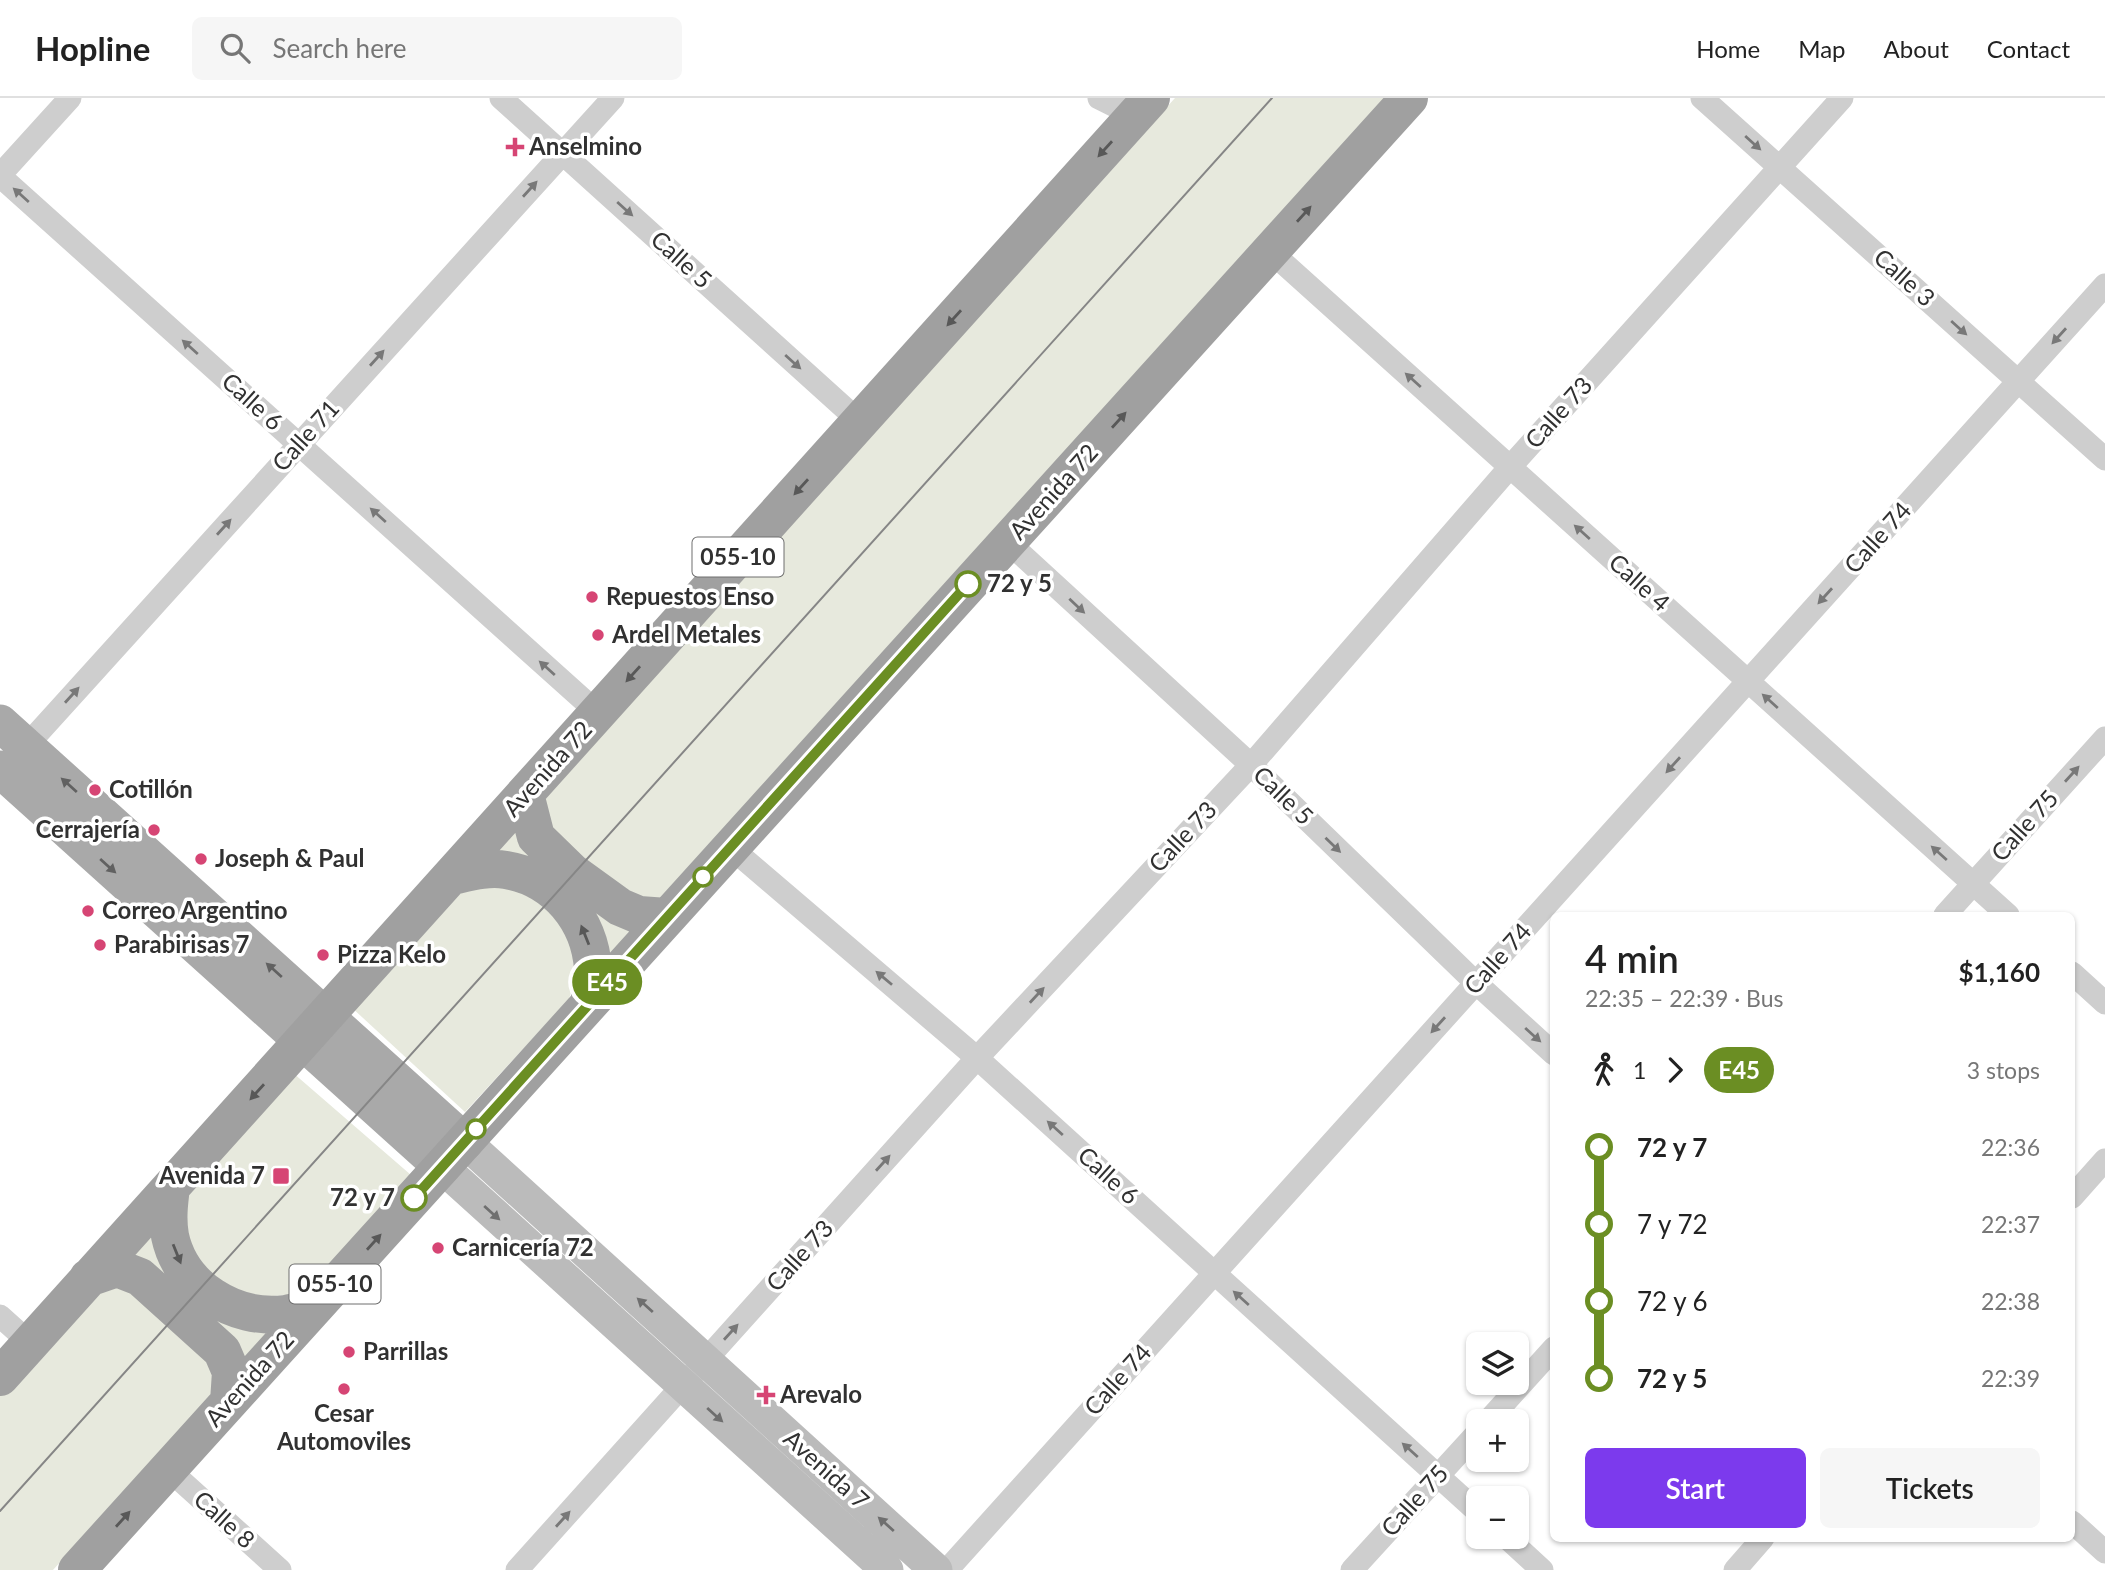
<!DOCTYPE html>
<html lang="en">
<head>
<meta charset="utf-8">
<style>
	:root { --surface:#fff; --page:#f6f6f6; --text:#222; --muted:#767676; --line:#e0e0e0; --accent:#7c3aed }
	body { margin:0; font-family:Lato,sans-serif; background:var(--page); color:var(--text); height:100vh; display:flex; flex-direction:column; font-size:26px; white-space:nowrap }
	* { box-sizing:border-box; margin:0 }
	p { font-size:23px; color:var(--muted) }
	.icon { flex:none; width:38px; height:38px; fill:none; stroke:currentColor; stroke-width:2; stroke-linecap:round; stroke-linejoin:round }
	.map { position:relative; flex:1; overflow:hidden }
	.side { position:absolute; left:1550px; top:814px; width:525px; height:630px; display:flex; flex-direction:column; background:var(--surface); border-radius:10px; box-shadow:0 2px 5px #0004 }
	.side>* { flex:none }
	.badge { padding:0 14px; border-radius:23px; font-size:24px; line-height:46px }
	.fabs { position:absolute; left:1466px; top:1234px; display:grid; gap:14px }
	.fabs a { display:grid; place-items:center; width:63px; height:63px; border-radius:10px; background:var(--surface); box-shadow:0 2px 5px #0004; font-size:35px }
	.map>.badge { position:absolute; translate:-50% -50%; box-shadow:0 0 0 4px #fff }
	.legs { display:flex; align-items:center; gap:10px; height:77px; padding:0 35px; font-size:23px }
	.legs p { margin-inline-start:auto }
	.overview { display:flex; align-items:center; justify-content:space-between; height:119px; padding:0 35px }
	h1 { font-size:38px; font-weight:600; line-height:52px }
	.button { display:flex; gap:14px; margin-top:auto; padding:14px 35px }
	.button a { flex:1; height:80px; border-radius:10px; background:var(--accent); color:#fff; font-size:28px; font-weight:600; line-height:80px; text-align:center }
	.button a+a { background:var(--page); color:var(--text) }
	ul { padding:0 35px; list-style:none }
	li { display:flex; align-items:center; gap:24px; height:77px; font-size:26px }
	li i { display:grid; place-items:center; width:10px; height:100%; margin:0 9px; background:currentColor }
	li i::after { content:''; width:18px; height:18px; margin:-9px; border:5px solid; border-radius:50%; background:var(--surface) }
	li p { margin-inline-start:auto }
	li:first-child i { background:linear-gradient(#0000 50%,currentColor 0) }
	li:last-child i { background:linear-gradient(currentColor 50%,#0000 0) }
	header { display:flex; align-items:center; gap:42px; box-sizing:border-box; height:98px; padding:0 35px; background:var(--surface); border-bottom:2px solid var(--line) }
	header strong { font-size:33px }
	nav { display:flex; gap:38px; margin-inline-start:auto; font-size:24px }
	.search { width:490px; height:63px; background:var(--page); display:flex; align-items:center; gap:18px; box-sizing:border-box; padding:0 24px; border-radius:10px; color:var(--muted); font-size:26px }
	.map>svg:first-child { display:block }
</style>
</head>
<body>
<header>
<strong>Hopline</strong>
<div class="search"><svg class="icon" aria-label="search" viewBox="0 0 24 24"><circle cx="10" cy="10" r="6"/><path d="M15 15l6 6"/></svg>Search here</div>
<nav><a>Home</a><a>Map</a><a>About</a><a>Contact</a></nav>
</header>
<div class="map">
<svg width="2105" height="1472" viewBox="0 0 2105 1472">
	<rect width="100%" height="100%" fill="#fff"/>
	<path fill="#e7e9dd" d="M 1175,0 L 1387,0 L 658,806 L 641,810 L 545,736 L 542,704 Z
		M 523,723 L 636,829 L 606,861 L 493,759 Z
		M 496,782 L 558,809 L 578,872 L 569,901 L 465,1014 L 350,908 L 460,793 Z
		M 292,974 L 411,1077 L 317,1181 L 298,1197 L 244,1199 L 193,1164 L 180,1112 L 189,1084 Z
		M 154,1124 L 161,1155 L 277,1229 L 240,1266 L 122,1161 Z
		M 116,1178 L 218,1261 L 219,1289 L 53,1472 L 0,1472 L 0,1294 Z"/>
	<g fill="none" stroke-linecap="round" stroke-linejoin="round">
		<path stroke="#cecece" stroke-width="23" d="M 501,0 L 860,324
			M 1099,0 L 1135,18
			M 1702,0 L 2105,361
			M 0,77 L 70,0
			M 0,78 L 598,615
			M 1270,153 L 2008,817
			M 1009,445 L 1251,667 L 1476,885 L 1554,956
			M 19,656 L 613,0
			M 730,749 L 977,960 L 1479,1415
			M 1945,817 L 2105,640
			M 2072,875 L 2105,905
			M 2072,1099 L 2105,1062
			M 0,1218 L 30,1245
			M 1488,1323 L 1554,1250
			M 168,1371 L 280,1472
			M 2072,1424 L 2105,1454
			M 1505,1438 L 1542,1472
			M 517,1472 L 977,960 L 1251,667 L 1510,369 L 1842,0
			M 947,1472 L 2105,187
			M 1352,1472 L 1479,1333
			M 1735,1472 L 1763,1440"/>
		<path stroke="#bbb" stroke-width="33" d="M 465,1044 L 936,1472
			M 442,1069 L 887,1472"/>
		<path stroke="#a9a9a9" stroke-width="37" d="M 0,625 L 465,1044
			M 0,671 L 442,1069"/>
		<path stroke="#a0a0a0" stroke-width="38" d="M 525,696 L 536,739 L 573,775 L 620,809 L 639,817 L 667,819
			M 452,778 C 470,774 488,769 506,772 C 556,780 590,823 593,871 C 594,882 591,893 589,904
			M 171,1089 C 169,1105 167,1121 170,1138 C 181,1190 234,1222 285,1216 C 295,1215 306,1210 316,1207
			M 88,1180 L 117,1170 L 140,1179 L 222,1253 L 231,1274 L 229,1304
			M 0,1279 L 1151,0
			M 77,1472 L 1409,0"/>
		<path stroke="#868686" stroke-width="2" d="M 0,1413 L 1272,0"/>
	</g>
	<defs><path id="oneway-solid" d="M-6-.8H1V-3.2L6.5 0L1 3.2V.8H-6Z" transform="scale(1.75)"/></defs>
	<g fill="#787878">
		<use href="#oneway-solid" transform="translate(1753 45) rotate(42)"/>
		<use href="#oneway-solid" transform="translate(530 91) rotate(-48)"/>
		<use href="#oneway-solid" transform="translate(21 97) rotate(-138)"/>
		<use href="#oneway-solid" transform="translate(625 111) rotate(42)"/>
		<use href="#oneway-solid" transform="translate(1959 230) rotate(42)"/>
		<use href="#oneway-solid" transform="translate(2059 238) rotate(132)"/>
		<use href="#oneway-solid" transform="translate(190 249) rotate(-138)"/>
		<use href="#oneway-solid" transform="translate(377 260) rotate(-48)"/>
		<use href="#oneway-solid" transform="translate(793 264) rotate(42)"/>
		<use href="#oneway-solid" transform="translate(1413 282) rotate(-138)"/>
		<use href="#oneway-solid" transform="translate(378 417) rotate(-138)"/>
		<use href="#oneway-solid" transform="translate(224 429) rotate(-48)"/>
		<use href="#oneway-solid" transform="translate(1582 434) rotate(-138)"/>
		<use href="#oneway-solid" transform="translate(1825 498) rotate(132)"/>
		<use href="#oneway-solid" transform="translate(1077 508) rotate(43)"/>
		<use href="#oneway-solid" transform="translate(547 570) rotate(-138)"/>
		<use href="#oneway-solid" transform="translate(72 597) rotate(-48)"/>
		<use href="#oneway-solid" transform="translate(1770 603) rotate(-138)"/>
		<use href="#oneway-solid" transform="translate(1673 667) rotate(132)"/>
		<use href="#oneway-solid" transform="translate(2072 676) rotate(-48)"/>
		<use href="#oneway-solid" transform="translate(1333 747) rotate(44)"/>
		<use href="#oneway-solid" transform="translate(1939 755) rotate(-138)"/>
		<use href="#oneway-solid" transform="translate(884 880) rotate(-140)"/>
		<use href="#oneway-solid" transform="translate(1037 897) rotate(-47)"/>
		<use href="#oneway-solid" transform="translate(1438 927) rotate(132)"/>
		<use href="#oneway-solid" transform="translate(1533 937) rotate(42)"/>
		<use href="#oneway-solid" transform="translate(1055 1030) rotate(-138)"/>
		<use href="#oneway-solid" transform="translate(883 1065) rotate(-48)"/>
		<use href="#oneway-solid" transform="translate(1241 1200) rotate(-138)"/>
		<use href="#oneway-solid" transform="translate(731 1234) rotate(-48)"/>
		<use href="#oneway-solid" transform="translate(1410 1352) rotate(-138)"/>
		<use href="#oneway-solid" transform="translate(563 1421) rotate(-48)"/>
	</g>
	<g fill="#585858">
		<use href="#oneway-solid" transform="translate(1105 51) rotate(132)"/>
		<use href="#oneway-solid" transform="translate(1304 116) rotate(-48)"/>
		<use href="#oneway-solid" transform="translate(954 220) rotate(132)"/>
		<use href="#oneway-solid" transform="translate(1119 322) rotate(-48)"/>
		<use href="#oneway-solid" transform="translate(801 389) rotate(132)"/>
		<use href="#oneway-solid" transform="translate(633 576) rotate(132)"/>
		<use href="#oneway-solid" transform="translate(585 837) rotate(-112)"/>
		<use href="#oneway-solid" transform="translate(257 994) rotate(132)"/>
		<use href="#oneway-solid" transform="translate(374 1144) rotate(-48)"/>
		<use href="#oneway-solid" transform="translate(177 1156) rotate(68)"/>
		<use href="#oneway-solid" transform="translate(123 1421) rotate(-48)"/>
	</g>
	<g fill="#616161">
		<use href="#oneway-solid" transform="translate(69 687) rotate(-138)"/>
		<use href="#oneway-solid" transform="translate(108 768) rotate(42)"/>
		<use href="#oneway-solid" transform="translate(274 872) rotate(-138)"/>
	</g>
	<g fill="#6f6f6f">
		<use href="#oneway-solid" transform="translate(492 1115) rotate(42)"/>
		<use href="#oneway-solid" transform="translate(645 1207) rotate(-138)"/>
		<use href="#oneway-solid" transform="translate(715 1317) rotate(42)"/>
		<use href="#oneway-solid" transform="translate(886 1426) rotate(-138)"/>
	</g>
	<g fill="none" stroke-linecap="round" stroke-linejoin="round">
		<defs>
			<path id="line-1" d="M 414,1100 L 968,486"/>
		</defs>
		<use href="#line-1" stroke="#fff" stroke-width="16"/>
		<use href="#line-1" stroke="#6b8e23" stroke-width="10"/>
	</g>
	<g fill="#d64574" stroke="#fff" stroke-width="2.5">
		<path d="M511.5 38.5h7v7h7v7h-7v7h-7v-7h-7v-7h7z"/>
		<circle cx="592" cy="499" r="7"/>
		<circle cx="598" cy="537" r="7"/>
		<circle cx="95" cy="692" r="7"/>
		<circle cx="154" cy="732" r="7"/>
		<circle cx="201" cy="761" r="7"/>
		<circle cx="88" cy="813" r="7"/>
		<circle cx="100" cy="847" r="7"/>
		<circle cx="323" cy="857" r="7"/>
		<rect x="272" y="1069" width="18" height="18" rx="3.5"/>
		<circle cx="438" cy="1150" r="7"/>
		<circle cx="349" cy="1254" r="7"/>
		<circle cx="344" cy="1291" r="7"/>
		<path d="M762.5 1286.5h7v7h7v7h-7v7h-7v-7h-7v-7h7z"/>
	</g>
	<g fill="#fff" stroke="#6b8e23" stroke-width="3.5">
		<circle cx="968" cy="486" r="12"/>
		<circle cx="703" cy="779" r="9"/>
		<circle cx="476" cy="1031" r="9"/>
		<circle cx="414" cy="1100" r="12"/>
	</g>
	<g text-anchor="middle" stroke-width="7" stroke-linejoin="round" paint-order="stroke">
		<g fill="#fff" stroke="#6f6f6f" stroke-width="2">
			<rect x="692.5" y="439.5" width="91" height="39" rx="5"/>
			<rect x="289.5" y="1166.5" width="91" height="39" rx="5"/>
		</g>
		<g font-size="23" font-weight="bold" fill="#313131">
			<text x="738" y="467">055-10</text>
			<text x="335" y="1194">055-10</text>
		</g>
		<g font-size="24" font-weight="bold" fill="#313131" stroke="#fff" text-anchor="start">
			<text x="529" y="57">Anselmino</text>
			<text x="606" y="507">Repuestos Enso</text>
			<text x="612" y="545">Ardel Metales</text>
			<text x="109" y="700">Cotillón</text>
			<text x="140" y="740" text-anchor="end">Cerrajería</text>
			<text x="215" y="769">Joseph &amp; Paul</text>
			<text x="102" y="821">Correo Argentino</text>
			<text x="114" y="855">Parabirisas 7</text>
			<text x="337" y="865">Pizza Kelo</text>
			<text x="265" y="1086" text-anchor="end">Avenida 7</text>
			<text x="452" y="1158">Carnicería 72</text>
			<text x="363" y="1262">Parrillas</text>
			<text x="780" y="1305">Arevalo</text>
			<text x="344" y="1324" text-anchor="middle">Cesar<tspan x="344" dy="28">Automoviles</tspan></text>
		</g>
		<g font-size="24" fill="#313131" stroke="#fff">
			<text transform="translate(681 162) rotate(42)" y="8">Calle 5</text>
			<text transform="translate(1904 180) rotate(42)" y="8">Calle 3</text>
			<text transform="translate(252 304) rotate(42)" y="8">Calle 6</text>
			<text transform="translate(1559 315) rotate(-48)" y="8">Calle 73</text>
			<text transform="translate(306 338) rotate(-48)" y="8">Calle 71</text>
			<text transform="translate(1054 394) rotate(-48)" y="8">Avenida 72</text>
			<text transform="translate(1878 440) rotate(-48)" y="8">Calle 74</text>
			<text transform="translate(1639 485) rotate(42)" y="8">Calle 4</text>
			<text transform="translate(548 671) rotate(-48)" y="8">Avenida 72</text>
			<text transform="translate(1283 698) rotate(44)" y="8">Calle 5</text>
			<text transform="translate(2025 728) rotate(-48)" y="8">Calle 75</text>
			<text transform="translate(1183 739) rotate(-47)" y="8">Calle 73</text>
			<text transform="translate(1498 861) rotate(-48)" y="8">Calle 74</text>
			<text transform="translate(1108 1078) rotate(42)" y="8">Calle 6</text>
			<text transform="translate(800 1158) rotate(-48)" y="8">Calle 73</text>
			<text transform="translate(250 1281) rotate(-48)" y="8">Avenida 72</text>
			<text transform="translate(1118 1282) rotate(-48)" y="8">Calle 74</text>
			<text transform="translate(826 1372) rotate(42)" y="8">Avenida 7</text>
			<text transform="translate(1415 1403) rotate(-48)" y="8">Calle 75</text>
			<text transform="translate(224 1422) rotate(42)" y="8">Calle 8</text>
		</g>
		<g font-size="24" font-weight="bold" fill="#313131" stroke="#fff" text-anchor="start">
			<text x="987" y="494">72 y 5</text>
			<text x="395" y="1108" text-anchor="end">72 y 7</text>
		</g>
	</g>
</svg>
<div class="fabs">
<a><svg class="icon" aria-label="layers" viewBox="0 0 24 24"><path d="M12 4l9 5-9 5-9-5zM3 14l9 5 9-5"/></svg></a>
<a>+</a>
<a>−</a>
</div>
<b class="badge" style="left:607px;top:884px;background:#6b8e23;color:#fff">E45</b>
<section class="side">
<div class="overview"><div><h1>4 min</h1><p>22:35 – 22:39 · Bus</p></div><b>$1,160</b></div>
<div class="legs"><svg class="icon" aria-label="walk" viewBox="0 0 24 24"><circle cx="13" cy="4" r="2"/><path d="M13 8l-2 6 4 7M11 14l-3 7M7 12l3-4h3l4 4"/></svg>1<svg class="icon" aria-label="forward" viewBox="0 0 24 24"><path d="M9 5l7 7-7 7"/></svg><b class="badge" style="background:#6b8e23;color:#fff">E45</b><p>3 stops</p></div>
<ul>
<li><i style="color:#6b8e23"></i><b>72 y 7</b><p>22:36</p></li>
<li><i style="color:#6b8e23"></i><span>7 y 72</span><p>22:37</p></li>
<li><i style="color:#6b8e23"></i><span>72 y 6</span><p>22:38</p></li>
<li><i style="color:#6b8e23"></i><b>72 y 5</b><p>22:39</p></li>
</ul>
<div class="button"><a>Start</a><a>Tickets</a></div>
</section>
</div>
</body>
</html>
